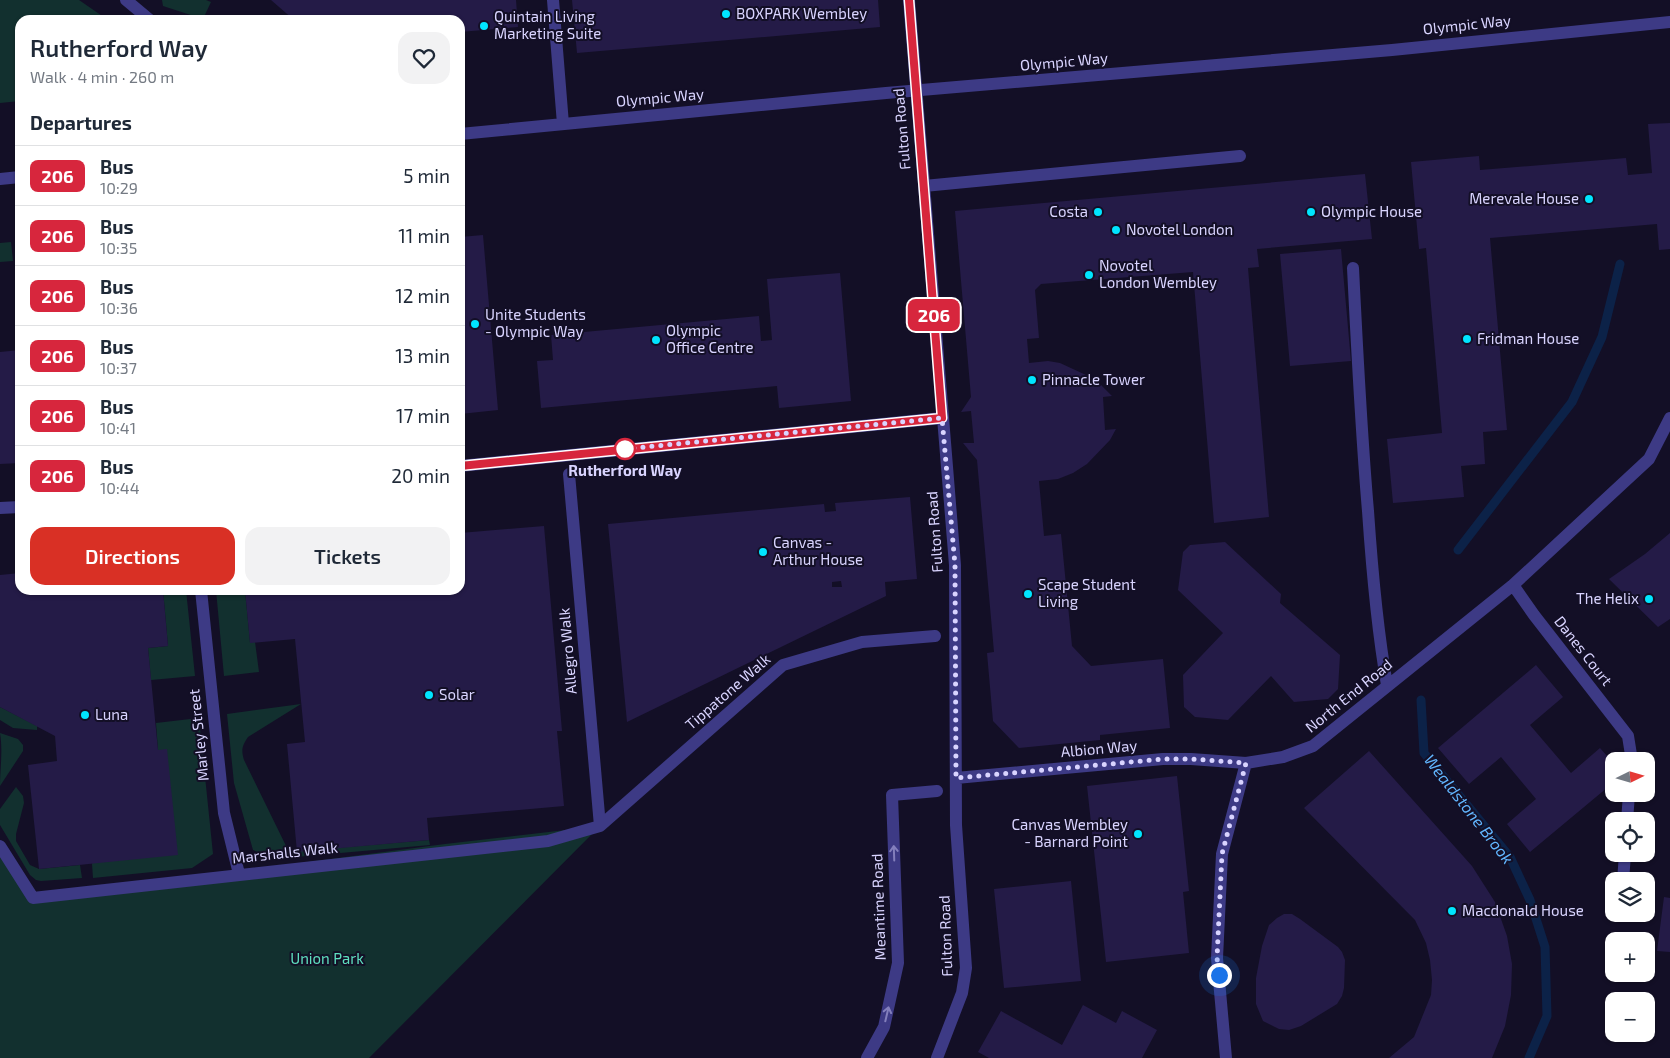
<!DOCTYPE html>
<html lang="en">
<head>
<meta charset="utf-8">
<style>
	:root { --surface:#fff; --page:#f2f2f3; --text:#1f2937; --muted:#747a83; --line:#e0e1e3; --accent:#d93025 }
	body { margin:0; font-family:"Exo 2",sans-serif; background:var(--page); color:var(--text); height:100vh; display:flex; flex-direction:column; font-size:19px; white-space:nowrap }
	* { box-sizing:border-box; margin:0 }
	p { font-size:16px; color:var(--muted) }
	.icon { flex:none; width:28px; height:28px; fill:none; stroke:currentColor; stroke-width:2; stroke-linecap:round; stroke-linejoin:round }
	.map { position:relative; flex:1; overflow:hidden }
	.panel { position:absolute; left:15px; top:15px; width:450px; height:580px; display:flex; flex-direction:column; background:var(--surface); border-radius:15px; box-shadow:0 1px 4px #0004 }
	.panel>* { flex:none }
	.badge { padding:0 10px; border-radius:8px; font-size:18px; line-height:32px }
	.needle { width:32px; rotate:85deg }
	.tools { position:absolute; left:1605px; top:752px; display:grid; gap:10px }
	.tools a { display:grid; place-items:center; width:50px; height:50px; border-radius:10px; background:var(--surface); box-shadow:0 1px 4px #0004; font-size:25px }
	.you { position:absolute; width:25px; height:25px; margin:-12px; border:4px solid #fff; border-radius:50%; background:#1a73e8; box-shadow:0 0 0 8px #1a73e833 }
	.map>.badge { position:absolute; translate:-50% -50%; box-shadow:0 0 0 2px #fff }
	h2 { padding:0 15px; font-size:19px; line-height:45px }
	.round { display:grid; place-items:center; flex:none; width:52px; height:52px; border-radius:15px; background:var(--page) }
	.head { display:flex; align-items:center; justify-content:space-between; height:85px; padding:0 15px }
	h1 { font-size:24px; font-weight:600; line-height:38px }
	.button { display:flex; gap:10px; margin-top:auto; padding:10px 15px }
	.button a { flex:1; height:58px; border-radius:15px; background:var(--accent); color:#fff; font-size:20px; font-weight:600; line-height:58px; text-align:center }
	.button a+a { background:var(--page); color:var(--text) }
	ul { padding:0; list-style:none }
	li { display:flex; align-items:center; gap:15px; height:60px; padding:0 15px; border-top:1px solid var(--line) }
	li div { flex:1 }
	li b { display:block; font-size:19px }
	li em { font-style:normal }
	li .badge { min-width:55px; font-weight:700; text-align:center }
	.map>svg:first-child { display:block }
</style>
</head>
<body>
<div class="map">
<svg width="1670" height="1058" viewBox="0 0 1670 1058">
	<rect width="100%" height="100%" fill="#130f26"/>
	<path fill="#12302f" d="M 0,0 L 79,0 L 108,20 L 20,20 L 20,101 L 0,103 Z
		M 162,0 L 206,0 L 211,2 L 203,19 L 163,6 Z
		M 11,242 L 13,261 L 0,262 L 0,243 Z
		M 163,590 L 186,590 L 195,676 L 151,680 L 148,648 L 168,646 Z
		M 216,590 L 245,590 L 250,642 L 255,642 L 259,672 L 224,676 Z
		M 301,704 L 248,737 C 242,746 241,750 244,760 L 289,852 L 429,840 L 430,845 L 273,859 L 253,850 L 234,783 L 227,714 Z
		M 0,707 L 37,726 L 37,730 L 13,728 L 0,720 Z
		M 199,718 L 213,854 L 192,868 L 93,878 L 92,864 L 158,750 L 156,723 Z
		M 0,733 L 18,739 L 23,745 L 23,751 L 0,786 C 0,769 3,751 0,733 Z
		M 16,787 L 23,796 L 24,803 L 16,834 L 16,841 L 30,865 L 39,869 L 80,865 L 82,878 L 41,881 L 36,880 L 30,875 L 0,825 L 0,809 Z
		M 600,826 L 369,1058 L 0,1058 L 0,846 L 33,898 L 445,844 Z"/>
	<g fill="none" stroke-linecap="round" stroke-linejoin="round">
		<path stroke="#0c2248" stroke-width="9" d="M 1458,550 L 1572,402 L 1602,337 L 1620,264
			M 1421,700 L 1424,753 L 1510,857 L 1530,900 L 1545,947 L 1547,1016 L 1529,1058"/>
	</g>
	<path fill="#241b47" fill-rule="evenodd" d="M 271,0 L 516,0 L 518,27 L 460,32 L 460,20 L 294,20 Z
		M 572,0 L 878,0 L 880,27 L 577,53 Z
		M 1670,123 L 1670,249 L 1659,250 L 1657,224 L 1490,238 L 1507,430 L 1483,432 L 1485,464 L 1461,466 L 1464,497 L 1393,503 L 1387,439 L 1442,433 L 1426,248 L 1419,249 L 1411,162 L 1479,156 L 1480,170 L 1626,158 L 1628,175 L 1652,173 L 1648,124 Z
		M 1365,174 L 1372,239 L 1257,249 L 1259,267 L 1248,268 L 1269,517 L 1214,523 L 1193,272 L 1041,284 L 1035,290 L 1039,338 L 1027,339 L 1029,363 L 1048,361 L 1060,363 L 1086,375 L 1101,385 L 1112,396 L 1103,397 L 1105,430 L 1116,429 L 1110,440 L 1087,464 L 1073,473 L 1058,479 L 1039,481 L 1044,536 L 1061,534 L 1072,646 L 1091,666 L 1163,659 L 1170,728 L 1100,735 L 1100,740 L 1019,748 L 993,721 L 987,653 L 994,652 L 977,460 L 963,443 L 974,443 L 971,411 L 961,412 L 971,397 L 955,211 Z
		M 483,235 L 498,410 L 460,414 L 460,237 Z
		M 1341,249 L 1351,361 L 1290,366 L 1280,254 Z
		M 840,273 L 851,401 L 779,408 L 777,386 L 541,408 L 537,361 L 553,360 L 551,335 L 759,316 L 761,341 L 772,340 L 767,279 Z
		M 20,350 L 20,463 L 0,464 L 0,352 Z
		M 910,497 L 917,579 L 885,582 L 886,596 L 627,722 L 608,524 L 824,504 L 825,512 L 836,511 L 835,503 ZM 841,581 L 842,587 L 832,587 L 832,582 Z
		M 544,526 L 562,731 L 557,731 L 564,806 L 427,818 L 429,840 L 297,852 L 287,744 L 305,742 L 295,639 L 250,643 L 245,590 L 460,590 L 460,533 Z
		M 1670,533 L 1670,619 L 1658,627 L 1609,579 L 1645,554 Z
		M 1225,542 L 1281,594 L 1280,603 L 1340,655 L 1338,689 L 1328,699 L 1294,702 L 1271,676 L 1228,720 L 1195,717 L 1184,707 L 1183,675 L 1223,633 L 1178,590 L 1183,552 L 1190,545 Z
		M 20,573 L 20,590 L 163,590 L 168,646 L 148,648 L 158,750 L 167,749 L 178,855 L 39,869 L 28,765 L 57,761 L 55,736 L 0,707 L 0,575 Z
		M 1536,665 L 1563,697 L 1530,725 L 1571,773 L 1600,748 L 1614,764 L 1614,782 L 1530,852 L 1507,824 L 1536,799 L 1501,757 L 1469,784 L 1438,748 Z
		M 1369,751 L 1472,866 L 1495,902 L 1507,936 L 1512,964 L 1511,995 L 1505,1026 L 1492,1058 L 1389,1058 L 1414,1037 L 1431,995 L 1432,980 L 1430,960 L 1426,943 L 1415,920 L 1304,808 Z
		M 1177,776 L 1189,891 L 1183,892 L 1189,953 L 1106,962 L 1087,786 Z
		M 1071,881 L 1081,981 L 1004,988 L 994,889 Z
		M 1664,897 L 1670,898 L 1670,952 L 1657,951 Z
		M 1284,914 L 1292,914 L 1300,919 L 1338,947 L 1342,952 L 1345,960 L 1344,988 L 1342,996 L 1337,1004 L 1301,1026 L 1289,1030 L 1279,1029 L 1263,1021 L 1256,1004 L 1256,978 L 1262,946 L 1269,925 L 1277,918 Z
		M 1083,1005 L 1116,1023 L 1122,1011 L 1157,1030 L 1142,1058 L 989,1058 L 978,1052 L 1001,1011 L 1062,1045 Z"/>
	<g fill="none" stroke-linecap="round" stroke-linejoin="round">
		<path stroke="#3d3a85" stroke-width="12" d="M 126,0 L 150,20
			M 553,0 L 563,124
			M 909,0 L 955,565 L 956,825 L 966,968 L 962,993 L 937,1058
			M 460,134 L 886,93 L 1392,50 L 1670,22
			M 0,179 L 20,177
			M 924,186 L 1240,156
			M 1353,268 C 1357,349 1361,430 1368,511 C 1372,570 1377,628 1387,685
			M 460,466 L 942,418
			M 569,474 L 600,826
			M 0,508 L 20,507
			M 1513,585 L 1534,615 L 1628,736 L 1632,761
			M 201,590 L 224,813 L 239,874
			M 956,778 L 1163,759 L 1191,759 L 1246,763
			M 1627,821 L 1629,794
			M 0,846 L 33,898 L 548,841 L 600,826 L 783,665 L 862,642 L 935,636
			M 1623,881 L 1625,854
			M 867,1058 L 884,1027 L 898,963 L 892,795 L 937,791
			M 1226,1058 L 1217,958 L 1222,854 L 1246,763 L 1283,757 L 1313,746 L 1513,585 L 1649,459 L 1670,418"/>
	</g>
	<defs><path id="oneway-shaft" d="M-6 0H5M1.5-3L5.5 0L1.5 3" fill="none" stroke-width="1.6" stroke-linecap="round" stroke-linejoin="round" transform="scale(1.25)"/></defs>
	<g stroke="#837fbc">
		<use href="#oneway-shaft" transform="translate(894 853) rotate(-92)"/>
		<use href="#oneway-shaft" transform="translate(887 1014) rotate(-77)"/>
	</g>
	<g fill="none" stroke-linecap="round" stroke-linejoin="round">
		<defs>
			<path id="line" d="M 460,466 L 942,418 L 909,0"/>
		</defs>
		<use href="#line" stroke="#fff" stroke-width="11"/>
		<use href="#line" stroke="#d7263d" stroke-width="8"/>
		<path stroke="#d9d4ff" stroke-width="5" stroke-dasharray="0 9" d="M 625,449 L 942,418 L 955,565 L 956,778 L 1164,759 L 1191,759 L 1246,763 L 1222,854 L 1217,958 L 1219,975"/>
	</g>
	<g fill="#00e5ff" stroke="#130f26" stroke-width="2">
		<circle cx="726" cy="14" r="5"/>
		<circle cx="484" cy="26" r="5"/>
		<circle cx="1589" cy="199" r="5"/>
		<circle cx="1098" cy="212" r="5"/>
		<circle cx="1311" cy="212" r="5"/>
		<circle cx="1116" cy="230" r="5"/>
		<circle cx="1089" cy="275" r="5"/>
		<circle cx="475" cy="324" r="5"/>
		<circle cx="1467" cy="339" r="5"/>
		<circle cx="656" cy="340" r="5"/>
		<circle cx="1032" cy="380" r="5"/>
		<circle cx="763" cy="552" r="5"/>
		<circle cx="1028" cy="594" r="5"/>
		<circle cx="1649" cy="599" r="5"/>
		<circle cx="429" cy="695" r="5"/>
		<circle cx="85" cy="715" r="5"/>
		<circle cx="1138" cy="834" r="5"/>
		<circle cx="1452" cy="911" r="5"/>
	</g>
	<circle fill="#fff" stroke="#d7263d" stroke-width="2.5" cx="625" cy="449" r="10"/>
	<g text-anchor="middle" stroke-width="4" stroke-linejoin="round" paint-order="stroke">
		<g font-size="15" fill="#d9d4ff" stroke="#130f26" text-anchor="start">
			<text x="736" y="19">BOXPARK Wembley</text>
			<text x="494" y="22">Quintain Living<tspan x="494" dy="17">Marketing Suite</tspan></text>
			<text x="1579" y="204" text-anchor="end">Merevale House</text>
			<text x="1088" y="217" text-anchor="end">Costa</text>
			<text x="1321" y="217">Olympic House</text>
			<text x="1126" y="235">Novotel London</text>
			<text x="1099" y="271">Novotel<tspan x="1099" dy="17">London Wembley</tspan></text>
			<text x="485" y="320">Unite Students<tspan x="485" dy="17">- Olympic Way</tspan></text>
			<text x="666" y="336">Olympic<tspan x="666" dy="17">Office Centre</tspan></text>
			<text x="1477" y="344">Fridman House</text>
			<text x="1042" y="385">Pinnacle Tower</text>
			<text x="773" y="548">Canvas -<tspan x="773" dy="17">Arthur House</tspan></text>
			<text x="1038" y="590">Scape Student<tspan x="1038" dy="17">Living</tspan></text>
			<text x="1639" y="604" text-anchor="end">The Helix</text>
			<text x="439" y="700">Solar</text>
			<text x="95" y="720">Luna</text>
			<text x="1128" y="830" text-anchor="end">Canvas Wembley<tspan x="1128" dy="17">- Barnard Point</tspan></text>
			<text x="1462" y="916">Macdonald House</text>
		</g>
		<g font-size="15" fill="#d9d4ff" stroke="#130f26">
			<text transform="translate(1467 25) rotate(-6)" y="5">Olympic Way</text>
			<text transform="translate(1064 62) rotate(-5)" y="5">Olympic Way</text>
			<text transform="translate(660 98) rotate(-5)" y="5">Olympic Way</text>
			<text transform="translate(902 129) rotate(-95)" y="5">Fulton Road</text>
			<text transform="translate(935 532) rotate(-94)" y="5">Fulton Road</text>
			<text transform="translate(568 651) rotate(-95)" y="5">Allegro Walk</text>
			<text transform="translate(1583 651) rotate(52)" y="5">Danes Court</text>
			<text transform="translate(728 692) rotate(-41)" y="5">Tippatone Walk</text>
			<text transform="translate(1349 696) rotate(-39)" y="5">North End Road</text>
			<text transform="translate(199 735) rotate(-96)" y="5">Marley Street</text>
			<text transform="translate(1099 749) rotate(-5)" y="5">Albion Way</text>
			<text transform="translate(285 853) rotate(-6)" y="5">Marshalls Walk</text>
			<text transform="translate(879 907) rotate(-92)" y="5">Meantime Road</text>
			<text transform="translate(946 936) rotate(-92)" y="5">Fulton Road</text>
		</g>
		<g font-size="15" font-weight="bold" fill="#d9d4ff" stroke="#130f26">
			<text x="625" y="476">Rutherford Way</text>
		</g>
		<g font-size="15" fill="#5fe0c0" stroke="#130f26">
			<text x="327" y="964">Union Park</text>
		</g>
		<g font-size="16" font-style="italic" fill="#62b6ff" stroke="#130f26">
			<text transform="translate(1469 809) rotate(52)" y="6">Wealdstone Brook</text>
		</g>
	</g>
</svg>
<div class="tools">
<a><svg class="needle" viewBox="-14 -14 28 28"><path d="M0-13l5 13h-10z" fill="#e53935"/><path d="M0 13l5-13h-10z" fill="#747a83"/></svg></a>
<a><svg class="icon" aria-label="locate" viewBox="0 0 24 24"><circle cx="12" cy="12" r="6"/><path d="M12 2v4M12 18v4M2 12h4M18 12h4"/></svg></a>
<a><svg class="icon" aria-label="layers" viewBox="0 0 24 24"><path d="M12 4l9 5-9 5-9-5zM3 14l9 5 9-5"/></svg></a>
<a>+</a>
<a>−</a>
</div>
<div class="you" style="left:1219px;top:975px"></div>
<b class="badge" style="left:934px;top:315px;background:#d7263d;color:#fff">206</b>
<section class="panel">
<div class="head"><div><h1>Rutherford Way</h1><p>Walk · 4 min · 260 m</p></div><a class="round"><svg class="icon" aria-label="heart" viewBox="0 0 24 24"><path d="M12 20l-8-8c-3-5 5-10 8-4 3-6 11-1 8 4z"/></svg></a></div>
<h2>Departures</h2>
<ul>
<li><span class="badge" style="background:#d7263d;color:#fff">206</span><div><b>Bus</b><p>10:29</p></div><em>5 min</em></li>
<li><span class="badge" style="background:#d7263d;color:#fff">206</span><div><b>Bus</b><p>10:35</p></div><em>11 min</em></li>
<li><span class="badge" style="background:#d7263d;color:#fff">206</span><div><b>Bus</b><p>10:36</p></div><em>12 min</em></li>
<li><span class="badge" style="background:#d7263d;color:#fff">206</span><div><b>Bus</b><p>10:37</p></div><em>13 min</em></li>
<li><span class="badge" style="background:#d7263d;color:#fff">206</span><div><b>Bus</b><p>10:41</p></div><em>17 min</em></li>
<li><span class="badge" style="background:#d7263d;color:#fff">206</span><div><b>Bus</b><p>10:44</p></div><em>20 min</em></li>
</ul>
<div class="button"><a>Directions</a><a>Tickets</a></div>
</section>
</div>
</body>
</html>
